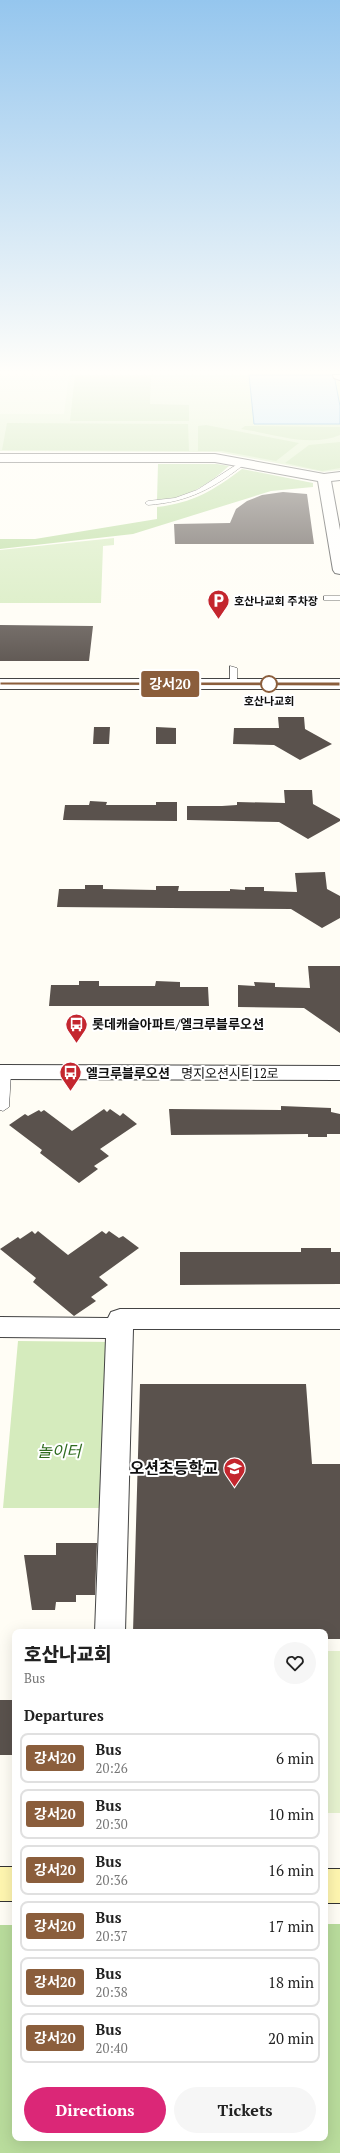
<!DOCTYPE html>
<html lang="en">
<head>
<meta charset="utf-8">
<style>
	:root { --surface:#fff; --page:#f6f6f6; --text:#222; --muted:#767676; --line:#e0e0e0; --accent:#db2777 }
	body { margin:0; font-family:"PT Serif","Noto Sans KR",serif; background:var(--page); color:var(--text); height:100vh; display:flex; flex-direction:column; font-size:15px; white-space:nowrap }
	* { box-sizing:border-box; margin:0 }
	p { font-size:13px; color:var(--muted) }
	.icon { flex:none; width:22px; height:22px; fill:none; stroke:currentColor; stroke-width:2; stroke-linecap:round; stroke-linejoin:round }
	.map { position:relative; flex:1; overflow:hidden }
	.sheet { position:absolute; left:12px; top:1629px; width:316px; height:512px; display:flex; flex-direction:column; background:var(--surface); border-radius:8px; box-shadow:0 4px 16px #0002 }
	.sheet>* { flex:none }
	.badge { padding:0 8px; border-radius:3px; font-size:14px; line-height:26px }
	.map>.badge { position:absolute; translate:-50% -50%; box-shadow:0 0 0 2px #fff }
	h2 { padding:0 12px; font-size:15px; line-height:36px }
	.round { display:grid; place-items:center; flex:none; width:42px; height:42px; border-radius:21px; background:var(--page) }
	.summary { display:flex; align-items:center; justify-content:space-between; height:68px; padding:0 12px }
	h1 { font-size:19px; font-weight:800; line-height:30px }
	.primary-button { display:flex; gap:8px; margin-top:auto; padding:8px 12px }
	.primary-button a { flex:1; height:46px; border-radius:24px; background:var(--accent); color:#fff; font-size:16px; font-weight:800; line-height:46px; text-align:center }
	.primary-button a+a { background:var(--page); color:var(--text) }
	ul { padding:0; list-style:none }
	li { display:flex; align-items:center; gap:12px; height:50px; margin:0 8px 6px; padding:0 4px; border:2px solid var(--line); border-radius:8px }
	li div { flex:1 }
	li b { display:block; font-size:15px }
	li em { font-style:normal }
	li .badge { min-width:44px; font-weight:700; text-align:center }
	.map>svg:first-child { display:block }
</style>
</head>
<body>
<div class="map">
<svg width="340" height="2153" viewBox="0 0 340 2153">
	<rect width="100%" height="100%" fill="#fffdf5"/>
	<path fill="#d5ebbd" d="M 0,375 L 340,375 L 340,470 L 323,472 L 218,452 L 0,451 Z
		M 114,538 L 114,545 L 103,546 L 101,603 L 0,603 L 0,550 Z
		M 18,1341 L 114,1342 L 108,1508 L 3,1508 Z"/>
	<path fill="#b9dc9c" d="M 75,375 L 151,375 L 150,404 L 189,405 L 189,421 L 70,421 Z
		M 7,423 L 188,424 L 189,451 L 2,450 Z
		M 206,425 L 299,443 L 276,461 L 222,451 L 198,451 L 198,426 Z
		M 245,426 L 340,427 L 340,435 C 309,448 272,433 241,429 Z
		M 340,442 L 340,468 L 322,471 L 285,463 L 309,445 Z
		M 158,464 L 217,464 L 229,466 C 209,484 185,500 157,500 Z
		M 242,469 L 313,483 L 313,487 L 271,491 L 133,534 L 0,549 L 0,539 L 35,539 L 157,519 L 157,507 C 193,503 214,490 242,469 Z
		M 325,1924 L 340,1924 L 340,2153 L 0,2153 L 0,1925 L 15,1925 L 15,2138 L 325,2138 Z"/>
	<path fill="#e6f2cf" d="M 0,375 L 69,375 L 64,414 L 0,414 Z
		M 325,1651 L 340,1651 L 340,1813 L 325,1813 Z"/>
	<path fill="#b9e0f7" stroke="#3f96cf" d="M 249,375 L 334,375 L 340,406 L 340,424 L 254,424 Z"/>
	<path fill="#5a524d" d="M 283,492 L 307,494 L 314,544 L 175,544 L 174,524 L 230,523 L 236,509 L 247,501 L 262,495 Z
		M 0,625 L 93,626 L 89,661 L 0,661 Z
		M 278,717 L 304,717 L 305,729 L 332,744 L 300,760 L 274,745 L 233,744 L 234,728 L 279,728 Z
		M 94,727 L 110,727 L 109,744 L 93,744 Z
		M 156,727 L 176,728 L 176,744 L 156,744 Z
		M 284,790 L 312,790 L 313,804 L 340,819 L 340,821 L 308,839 L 279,822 L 187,820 L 187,806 L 222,806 L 237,805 L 237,802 L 285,803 Z
		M 90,801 L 107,802 L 106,805 L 156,805 L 156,802 L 177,802 L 177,821 L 63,820 L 65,805 L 89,805 Z
		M 325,872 L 327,889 L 340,896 L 340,918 L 322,928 L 291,909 L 57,907 L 59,889 L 85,889 L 85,885 L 103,885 L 103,889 L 156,890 L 156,886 L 179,886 L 178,891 L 230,891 L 230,889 L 245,890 L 245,887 L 264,887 L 264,891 L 297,892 L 295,873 Z
		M 308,966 L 340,966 L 340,1033 L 304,1008 L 238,1007 L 238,985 L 255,986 L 254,982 L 275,983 L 275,987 L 310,988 Z
		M 79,981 L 99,981 L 99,986 L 155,986 L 156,981 L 180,982 L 180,987 L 208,987 L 209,1006 L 49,1006 L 51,985 L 79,985 Z
		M 281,1106 L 331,1108 L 331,1112 L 340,1114 L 340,1134 L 327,1134 L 327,1137 L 308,1137 L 308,1134 L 171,1135 L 169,1109 L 281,1110 Z
		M 104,1109 L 107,1112 L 110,1109 L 120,1116 L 123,1113 L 137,1124 L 100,1149 L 109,1156 L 94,1166 L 98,1169 L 79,1183 L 40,1153 L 42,1150 L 9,1125 L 25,1114 L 28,1116 L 39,1110 L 41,1112 L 44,1110 L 72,1131 Z
		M 32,1231 L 35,1234 L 38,1231 L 68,1255 L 102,1231 L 106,1234 L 109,1231 L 119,1238 L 123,1236 L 139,1248 L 99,1277 L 108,1285 L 91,1297 L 96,1301 L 74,1316 L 33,1282 L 36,1278 L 0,1249 L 18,1237 L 20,1239 Z
		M 301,1248 L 331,1248 L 331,1252 L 340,1252 L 340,1284 L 180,1285 L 180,1252 L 301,1252 Z
		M 140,1384 L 306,1384 L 312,1464 L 340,1464 L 340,1639 L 325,1639 L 325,1632 L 133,1632 Z
		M 56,1543 L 97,1543 L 95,1595 L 76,1595 L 76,1602 L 56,1602 L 55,1610 L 32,1610 L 24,1555 L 56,1555 Z
		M 0,1700 L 15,1700 L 15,1755 L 0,1755 Z"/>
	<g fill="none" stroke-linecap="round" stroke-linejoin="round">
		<defs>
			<path id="lane" d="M 244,460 L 246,461 L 246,463 C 214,488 189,502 148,505 L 145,503 L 148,501 L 175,498 L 197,490 Z
				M 324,596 L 340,596 L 340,600 L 324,600 Z
				M 230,666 L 237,668 L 237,686 L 231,686 L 230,684 Z
				M 6,1068 L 11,1072 L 9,1107 L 3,1111 L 0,1110 L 0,1078 L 2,1069 Z"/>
			<path id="street" d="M 333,375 L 340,375 L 340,380 L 334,378 Z
				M 0,454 L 215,454 L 324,474 L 340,472 L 340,480 L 331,481 L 340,530 L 340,574 L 335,573 L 333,570 L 318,481 L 215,462 L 0,462 Z
				M 0,679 L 340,679 L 340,689 L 0,689 Z
				M 0,1065 L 340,1066 L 340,1080 L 0,1079 Z
				M 120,1309 L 340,1309 L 340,1329 L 133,1329 L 125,1632 L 95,1632 L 106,1338 L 0,1337 L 0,1317 L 108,1318 L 111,1312 Z"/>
			<path id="secondary" d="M 0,1867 L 15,1867 L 15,1901 L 0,1901 Z
				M 325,1869 L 340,1869 L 340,1903 L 325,1903 Z"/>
		</defs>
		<use href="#lane" stroke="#444" stroke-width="1"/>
		<use href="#street" stroke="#444" stroke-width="2"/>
		<use href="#secondary" stroke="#333" stroke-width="2"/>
		<use href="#lane" fill="#fff" fill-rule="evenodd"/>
		<use href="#street" fill="#fff" fill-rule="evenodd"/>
		<use href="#secondary" fill="#fff6b0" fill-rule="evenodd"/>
	</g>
	<linearGradient id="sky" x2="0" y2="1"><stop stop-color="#95c6ee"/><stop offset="0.55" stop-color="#fffefa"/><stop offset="1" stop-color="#fffefa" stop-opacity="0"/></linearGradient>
	<rect width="340" height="676" fill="url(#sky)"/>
	<path fill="#8b5e3c" stroke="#fff" d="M 0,682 L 340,682 L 340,686 L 0,685 Z"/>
	<defs>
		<symbol id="parking-pin" viewBox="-11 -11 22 30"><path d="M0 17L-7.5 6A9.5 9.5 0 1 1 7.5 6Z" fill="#c4262e" stroke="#fff"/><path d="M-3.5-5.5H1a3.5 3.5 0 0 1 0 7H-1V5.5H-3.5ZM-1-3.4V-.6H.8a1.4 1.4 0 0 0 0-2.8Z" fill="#fff"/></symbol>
		<symbol id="bus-pin" viewBox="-11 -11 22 30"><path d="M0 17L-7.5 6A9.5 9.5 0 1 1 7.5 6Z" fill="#c4262e" stroke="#fff"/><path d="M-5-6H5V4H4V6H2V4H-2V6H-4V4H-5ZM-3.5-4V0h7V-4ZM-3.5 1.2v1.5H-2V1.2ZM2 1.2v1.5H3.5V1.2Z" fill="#fff"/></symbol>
		<symbol id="school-pin" viewBox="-11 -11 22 30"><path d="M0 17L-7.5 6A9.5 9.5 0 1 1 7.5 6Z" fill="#c4262e" stroke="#fff"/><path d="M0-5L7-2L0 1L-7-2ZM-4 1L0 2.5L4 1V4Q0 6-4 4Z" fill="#fff"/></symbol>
	</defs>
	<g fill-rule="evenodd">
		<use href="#parking-pin" x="206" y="588" width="25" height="34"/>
		<use href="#bus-pin" x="64" y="1012" width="25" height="34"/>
		<use href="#bus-pin" x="58" y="1060" width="25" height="34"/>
		<use href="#school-pin" x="222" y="1456" width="25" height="34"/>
	</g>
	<circle fill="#fff" stroke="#8b5e3c" stroke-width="2" cx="269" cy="684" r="8"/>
	<g text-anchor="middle" stroke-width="4" stroke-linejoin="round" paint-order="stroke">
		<g font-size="11" font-weight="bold" fill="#111" stroke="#fff" text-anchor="start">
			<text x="234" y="605">호산나교회 주차장</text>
		</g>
		<g font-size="11" font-weight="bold" fill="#111" stroke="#fff">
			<text x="269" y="705">호산나교회</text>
		</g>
		<g font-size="13" font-weight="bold" fill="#111" stroke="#fff" text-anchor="start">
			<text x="92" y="1029">롯데캐슬아파트/엘크루블루오션</text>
			<text x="86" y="1078">엘크루블루오션</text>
		</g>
		<g font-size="13" fill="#111" stroke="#fff">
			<text x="230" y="1078">명지오션시티12로</text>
		</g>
		<g font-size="16" font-style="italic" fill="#2f6b1f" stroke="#fff">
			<text x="59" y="1457">놀이터</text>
		</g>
		<g font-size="16" font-weight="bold" fill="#111" stroke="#fff" text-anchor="end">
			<text x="218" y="1474">오션초등학교</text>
		</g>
	</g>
</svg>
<b class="badge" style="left:170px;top:684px;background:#8b5e3c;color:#fff">강서20</b>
<section class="sheet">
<div class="summary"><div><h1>호산나교회</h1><p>Bus</p></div><a class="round"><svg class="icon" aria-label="heart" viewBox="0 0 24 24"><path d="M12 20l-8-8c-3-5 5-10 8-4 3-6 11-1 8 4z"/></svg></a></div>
<h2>Departures</h2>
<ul>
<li><span class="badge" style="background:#8b5e3c;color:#fff">강서20</span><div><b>Bus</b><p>20:26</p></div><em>6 min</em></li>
<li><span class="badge" style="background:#8b5e3c;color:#fff">강서20</span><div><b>Bus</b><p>20:30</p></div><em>10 min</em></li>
<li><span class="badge" style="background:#8b5e3c;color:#fff">강서20</span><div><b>Bus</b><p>20:36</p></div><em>16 min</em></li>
<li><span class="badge" style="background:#8b5e3c;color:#fff">강서20</span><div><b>Bus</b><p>20:37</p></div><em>17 min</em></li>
<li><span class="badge" style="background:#8b5e3c;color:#fff">강서20</span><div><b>Bus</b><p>20:38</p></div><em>18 min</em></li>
<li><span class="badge" style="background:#8b5e3c;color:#fff">강서20</span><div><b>Bus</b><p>20:40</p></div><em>20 min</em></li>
</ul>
<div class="primary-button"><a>Directions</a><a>Tickets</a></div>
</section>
</div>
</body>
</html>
